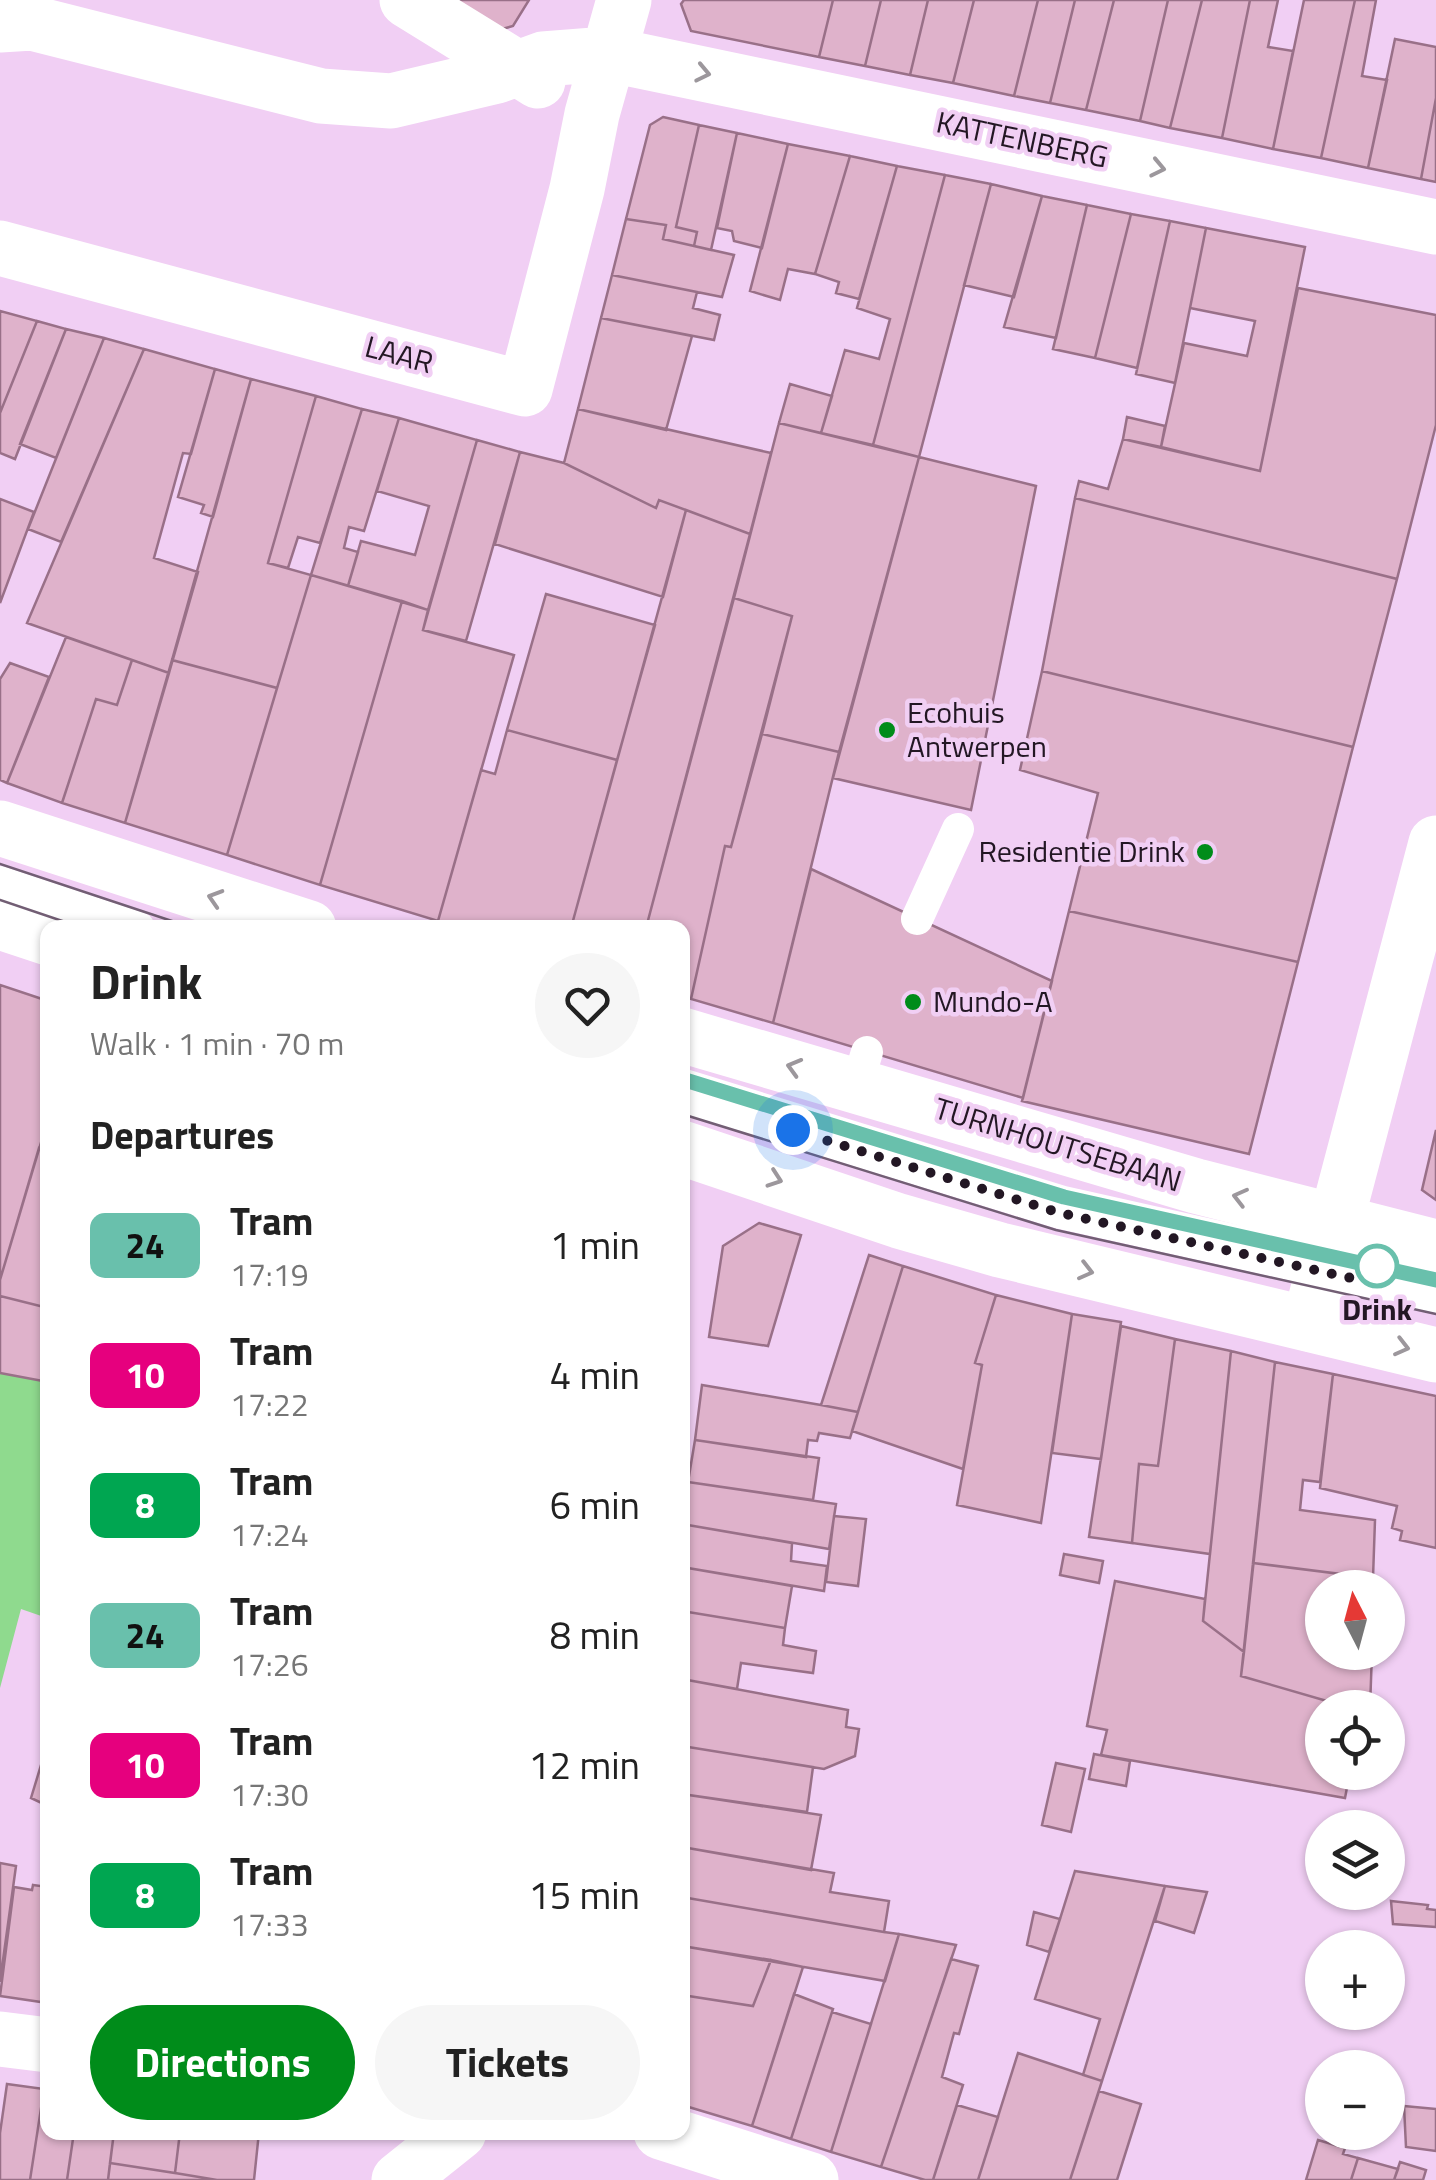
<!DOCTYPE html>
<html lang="en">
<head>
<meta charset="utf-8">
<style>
	:root { --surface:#fff; --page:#f6f6f6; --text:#222; --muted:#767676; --accent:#008c1a }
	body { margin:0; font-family:"Titillium Web",sans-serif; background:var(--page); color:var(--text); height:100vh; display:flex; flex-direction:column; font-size:38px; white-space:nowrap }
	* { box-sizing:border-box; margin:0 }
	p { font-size:32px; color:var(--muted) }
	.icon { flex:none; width:55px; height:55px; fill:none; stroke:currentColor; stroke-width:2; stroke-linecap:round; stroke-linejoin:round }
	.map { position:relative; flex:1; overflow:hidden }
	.details { position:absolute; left:40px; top:920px; width:650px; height:1220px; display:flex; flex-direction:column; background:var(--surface); border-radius:20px; box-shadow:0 2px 8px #0004 }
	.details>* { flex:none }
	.badge { padding:0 20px; border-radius:15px; font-size:35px; line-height:65px }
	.needle { width:65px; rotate:354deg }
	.buttons { position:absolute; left:1305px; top:1570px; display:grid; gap:20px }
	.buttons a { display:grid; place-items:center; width:100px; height:100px; border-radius:50%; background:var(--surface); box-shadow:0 2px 8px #0004; font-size:50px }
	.you { position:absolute; width:50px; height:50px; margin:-25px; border:8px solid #fff; border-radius:50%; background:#1a73e8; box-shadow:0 0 0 15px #1a73e833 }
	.map>.badge { position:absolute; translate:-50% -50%; box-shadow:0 0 0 5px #fff }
	h2 { padding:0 50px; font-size:38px; line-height:90px }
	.round { display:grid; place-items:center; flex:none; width:105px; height:105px; border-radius:52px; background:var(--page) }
	.headline { display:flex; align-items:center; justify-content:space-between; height:170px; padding:0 50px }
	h1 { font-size:48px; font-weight:700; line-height:75px }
	.button { display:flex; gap:20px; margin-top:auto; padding:20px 50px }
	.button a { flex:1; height:115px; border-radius:60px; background:var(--accent); color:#fff; font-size:40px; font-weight:700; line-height:115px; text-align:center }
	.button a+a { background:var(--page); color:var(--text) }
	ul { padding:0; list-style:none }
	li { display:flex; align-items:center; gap:30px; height:130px; padding:0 50px }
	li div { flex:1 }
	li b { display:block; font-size:38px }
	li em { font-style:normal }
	li .badge { min-width:110px; font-weight:700; text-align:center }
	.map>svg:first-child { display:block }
</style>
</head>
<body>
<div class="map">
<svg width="1436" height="2180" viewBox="0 0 1436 2180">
	<rect width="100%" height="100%" fill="#f1cff4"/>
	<path fill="#8fda8e" d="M 0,1373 L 48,1382 L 47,1618 L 21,1609 L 0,1688 Z"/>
	<path fill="#dfb2cb" stroke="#997088" stroke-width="2.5" d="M 413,0 L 529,0 L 513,26 L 495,31 Z
		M 684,0 L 833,0 L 819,57 L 691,31 L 681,4 Z
		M 833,0 L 881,0 L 865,66 L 819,57 Z
		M 881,0 L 928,0 L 910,75 L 865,66 Z
		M 928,0 L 974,0 L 953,83 L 910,75 Z
		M 974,0 L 1038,0 L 1014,96 L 953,83 Z
		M 1038,0 L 1075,0 L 1050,103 L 1014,96 Z
		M 1075,0 L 1114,0 L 1086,110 L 1050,103 Z
		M 1114,0 L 1168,0 L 1140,121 L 1086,110 Z
		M 1168,0 L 1202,0 L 1170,128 L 1140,121 Z
		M 1202,0 L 1250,0 L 1222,138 L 1170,128 Z
		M 1250,0 L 1278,0 L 1268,47 L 1293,51 L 1273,149 L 1222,138 Z
		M 1304,0 L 1355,0 L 1321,158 L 1273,149 Z
		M 1355,0 L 1376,0 L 1362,76 L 1387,80 L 1368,168 L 1321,158 Z
		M 1395,39 L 1436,47 L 1436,98 L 1421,179 L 1368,168 Z
		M 1436,98 L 1436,182 L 1421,179 Z
		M 663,117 L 699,125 L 676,227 L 697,232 L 694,246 L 663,239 L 666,225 L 626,219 L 650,125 Z
		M 699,125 L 737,133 L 711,250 L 694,246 L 697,232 L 676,227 Z
		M 737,133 L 788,144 L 762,248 L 734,241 L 732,231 L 717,228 Z
		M 788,144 L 850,156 L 815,274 L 788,269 L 780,300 L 750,291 Z
		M 850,156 L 897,166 L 859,299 L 836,293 L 839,282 L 815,274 Z
		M 897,166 L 945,175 L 873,445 L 821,433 L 845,350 L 879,359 L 890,319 L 857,308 Z
		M 945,175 L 991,184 L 919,457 L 873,445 Z
		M 991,184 L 1042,196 L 1014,297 L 964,285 Z
		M 1042,196 L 1087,205 L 1056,338 L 1004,327 Z
		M 1087,205 L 1131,214 L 1095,358 L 1053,349 Z
		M 1131,214 L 1170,221 L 1137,368 L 1095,358 Z
		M 626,219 L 666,225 L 663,239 L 734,255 L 722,297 L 612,275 Z
		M 1170,221 L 1206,228 L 1175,383 L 1136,374 Z
		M 1206,228 L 1305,247 L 1260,471 L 1161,447 L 1184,343 L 1247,356 L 1255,321 L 1190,308 Z
		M 612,275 L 697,292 L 693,308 L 720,315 L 714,340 L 601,318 Z
		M 1298,288 L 1436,315 L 1436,425 L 1397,579 L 1075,498 L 1079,481 L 1108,489 L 1123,439 L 1260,471 Z
		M 0,311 L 37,321 L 0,413 Z
		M 601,318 L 692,336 L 666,430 L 578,409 Z
		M 37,321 L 66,329 L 15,459 L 0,453 L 0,413 Z
		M 66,329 L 104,338 L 56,458 L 20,444 Z
		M 104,338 L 144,349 L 61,542 L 28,529 Z
		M 144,349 L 215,369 L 191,454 L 183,453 L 154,558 L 198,572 L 169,673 L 27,623 Z
		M 215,369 L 251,379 L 213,517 L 201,513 L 204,505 L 178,497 Z
		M 251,379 L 316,396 L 268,563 L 311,575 L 277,688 L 172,660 Z
		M 790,384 L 832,396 L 821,433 L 779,423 Z
		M 316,396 L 362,409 L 320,543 L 298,537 L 288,568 L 268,563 Z
		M 362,409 L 399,418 L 364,531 L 349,527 L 344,548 L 358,552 L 348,586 L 311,575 Z
		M 578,409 L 771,453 L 750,534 L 659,500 L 656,508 L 564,463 Z
		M 1127,417 L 1165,426 L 1161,447 L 1123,439 Z
		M 399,418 L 477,440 L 428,610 L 348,586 L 361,541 L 415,555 L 429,506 L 377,491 Z
		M 779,423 L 919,457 L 839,752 L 762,734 L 792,616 L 734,598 Z
		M 477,440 L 520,452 L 466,641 L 423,630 Z
		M 520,452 L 564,463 L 656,508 L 659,500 L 686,510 L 663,597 L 495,544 Z
		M 919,457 L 1036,486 L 971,810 L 833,778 Z
		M 1075,498 L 1397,579 L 1353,747 L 1042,671 Z
		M 0,499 L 34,512 L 0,603 Z
		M 686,510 L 750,534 L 646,928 L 571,928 Z
		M 311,575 L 402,601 L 320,885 L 227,855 Z
		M 546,594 L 655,625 L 617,760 L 507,730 Z
		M 734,598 L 792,616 L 731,847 L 725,846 L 691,999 L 682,996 L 682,928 L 646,928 Z
		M 402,601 L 428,610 L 423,630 L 514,655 L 438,921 L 320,885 Z
		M 66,637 L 132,660 L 117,705 L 96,699 L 62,803 L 7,783 Z
		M 132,660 L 169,673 L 125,823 L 62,803 L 96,699 L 117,705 Z
		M 172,660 L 277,688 L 227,855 L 125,823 Z
		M 10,663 L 49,677 L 7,783 L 0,780 L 0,679 Z
		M 1042,671 L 1353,747 L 1298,962 L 1069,911 L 1098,793 L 1020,770 Z
		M 507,730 L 617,760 L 571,928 L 458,928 L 438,921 L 481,770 L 495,774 Z
		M 762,734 L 839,752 L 773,1023 L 691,999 L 725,846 L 731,847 Z
		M 811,869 L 1052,981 L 1023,1098 L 773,1023 Z
		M 1069,911 L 1298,962 L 1249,1154 L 1022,1101 Z
		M 0,985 L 48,1001 L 48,1119 L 0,1280 Z
		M 1436,1130 L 1436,1200 L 1422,1190 Z
		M 39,1148 L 48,1150 L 48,1308 L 0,1296 L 0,1280 Z
		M 759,1223 L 801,1235 L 768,1346 L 709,1337 L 723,1246 Z
		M 869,1255 L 903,1266 L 858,1412 L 821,1405 Z
		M 903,1266 L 996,1295 L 975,1363 L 982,1365 L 963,1469 L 852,1431 Z
		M 996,1295 L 1072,1314 L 1041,1523 L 957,1505 L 982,1365 L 975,1363 Z
		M 0,1296 L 48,1308 L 48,1382 L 0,1373 Z
		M 1072,1314 L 1121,1322 L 1101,1459 L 1052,1453 Z
		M 1121,1326 L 1175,1339 L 1158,1466 L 1139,1464 L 1132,1543 L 1089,1537 Z
		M 1175,1339 L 1231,1351 L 1210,1554 L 1132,1543 L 1139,1464 L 1158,1466 Z
		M 1231,1351 L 1275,1362 L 1244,1652 L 1203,1621 Z
		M 1275,1362 L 1333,1374 L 1320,1482 L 1303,1480 L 1300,1510 L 1375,1520 L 1373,1578 L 1253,1563 Z
		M 1333,1374 L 1436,1396 L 1436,1548 L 1400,1540 L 1402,1531 L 1392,1528 L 1397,1506 L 1320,1488 Z
		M 702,1385 L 821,1405 L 858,1412 L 850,1438 L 819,1433 L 817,1441 L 808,1440 L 806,1457 L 695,1440 Z
		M 695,1440 L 819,1458 L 813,1500 L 688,1482 Z
		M 688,1482 L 836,1504 L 829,1549 L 682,1524 Z
		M 834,1516 L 866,1519 L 858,1586 L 826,1582 Z
		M 682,1524 L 792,1543 L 791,1561 L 827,1566 L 824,1591 L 682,1567 Z
		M 1064,1554 L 1103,1561 L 1099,1583 L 1060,1575 Z
		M 1253,1563 L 1373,1578 L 1373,1588 L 1322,1588 L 1322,1652 L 1372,1652 L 1370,1708 L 1351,1708 L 1241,1676 Z
		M 682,1567 L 792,1586 L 785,1628 L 682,1611 Z
		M 1115,1581 L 1205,1599 L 1203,1621 L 1244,1652 L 1241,1676 L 1351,1708 L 1322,1708 L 1322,1772 L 1350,1772 L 1345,1798 L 1101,1755 L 1107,1730 L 1087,1726 Z
		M 682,1611 L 785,1628 L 783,1645 L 816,1651 L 813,1673 L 741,1663 L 737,1689 L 682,1679 Z
		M 682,1679 L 848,1710 L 846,1727 L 859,1729 L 855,1756 L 824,1769 L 682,1746 Z
		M 48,1742 L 48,1806 L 31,1798 Z
		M 682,1746 L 813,1767 L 807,1812 L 682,1794 Z
		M 1094,1754 L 1130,1761 L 1126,1786 L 1089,1779 Z
		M 1056,1763 L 1085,1769 L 1071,1832 L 1042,1825 Z
		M 682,1794 L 821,1815 L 811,1870 L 682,1847 Z
		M 682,1847 L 834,1873 L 830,1892 L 889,1901 L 884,1932 L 682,1897 Z
		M 0,1863 L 16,1866 L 0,1982 Z
		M 1075,1871 L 1165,1886 L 1102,2081 L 1083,2075 L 1100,2019 L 1035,1999 Z
		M 33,1885 L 48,1887 L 48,1960 L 41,2002 L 0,1996 L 14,1887 L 32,1890 Z
		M 1165,1886 L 1207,1892 L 1194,1933 L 1155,1921 Z
		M 682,1897 L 884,1932 L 899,1934 L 885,1981 L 682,1946 Z
		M 1391,1901 L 1428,1905 L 1427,1909 L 1436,1910 L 1436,1927 L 1393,1924 Z
		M 1034,1912 L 1060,1919 L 1049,1952 L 1027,1945 Z
		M 899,1934 L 956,1945 L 881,2167 L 831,2152 Z
		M 682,1946 L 771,1960 L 753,2006 L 682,1995 Z
		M 951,1959 L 978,1966 L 959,2034 L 954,2033 L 942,2077 L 963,2085 L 933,2180 L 925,2180 L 881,2167 Z
		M 771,1960 L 803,1967 L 752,2126 L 682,2105 L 682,1995 L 753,2006 Z
		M 794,1994 L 833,2009 L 791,2139 L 752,2126 Z
		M 832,2012 L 871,2024 L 831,2152 L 791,2139 Z
		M 1018,2053 L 1102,2081 L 1070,2180 L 978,2180 Z
		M 7,2084 L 44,2089 L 30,2180 L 0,2180 L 0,2133 Z
		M 44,2089 L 48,2089 L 48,2132 L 74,2132 L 67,2180 L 30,2180 Z
		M 1099,2091 L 1141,2104 L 1117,2180 L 1070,2180 Z
		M 957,2105 L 998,2117 L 978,2180 L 933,2180 Z
		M 1404,2106 L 1436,2109 L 1436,2151 L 1406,2147 Z
		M 74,2132 L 114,2132 L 108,2180 L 67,2180 Z
		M 114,2132 L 180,2132 L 175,2173 L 110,2163 Z
		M 180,2132 L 259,2132 L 254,2180 L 217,2180 L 175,2173 Z
		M 1318,2140 L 1345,2148 L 1343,2154 L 1358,2158 L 1351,2180 L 1306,2180 Z
		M 1358,2158 L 1398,2169 L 1394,2180 L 1351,2180 Z
		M 1400,2162 L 1426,2170 L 1423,2180 L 1394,2180 Z
		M 110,2163 L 175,2173 L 217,2180 L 108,2180 Z"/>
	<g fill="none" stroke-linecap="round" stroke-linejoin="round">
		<path stroke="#fff" stroke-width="32" d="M 0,882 L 139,928
			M 917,919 L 958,829
			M 857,1085 L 867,1052
			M 682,1097 L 1060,1213 L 1436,1297"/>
		<path stroke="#fff" stroke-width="55" d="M 407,0 L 538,81
			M 0,25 L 32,23 L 321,96 L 391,101 L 497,76 L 543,59 L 607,54 L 1436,227
			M 0,248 L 525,389 L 577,189 L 592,114 L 624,0
			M 1309,1324 L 1436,843
			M 0,2039 L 48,2045
			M 661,2132 L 811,2180
			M 399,2180 L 459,2132"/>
		<path stroke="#fff" stroke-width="55" d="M 0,828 L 309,928
			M 0,922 L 48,938
			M 682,1035 L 1196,1186 L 1436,1247
			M 682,1148 L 899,1221 L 1000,1250 L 1436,1355"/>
		<path stroke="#725e74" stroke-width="2.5" d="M 0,864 L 193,928
			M 0,900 L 83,928
			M 682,1079 L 1064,1197 L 1436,1279
			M 682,1114 L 1056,1230 L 1436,1314"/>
	</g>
	<defs><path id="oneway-chevron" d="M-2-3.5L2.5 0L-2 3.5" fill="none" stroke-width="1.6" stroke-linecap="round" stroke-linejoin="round" transform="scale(2.5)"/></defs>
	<g stroke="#9c979c">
		<use href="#oneway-chevron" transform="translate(703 73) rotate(12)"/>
		<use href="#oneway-chevron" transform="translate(1158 168) rotate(12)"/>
		<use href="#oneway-chevron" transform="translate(215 898) rotate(-163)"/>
		<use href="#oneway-chevron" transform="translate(794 1067) rotate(-164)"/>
		<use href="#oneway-chevron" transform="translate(775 1179) rotate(19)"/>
		<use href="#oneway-chevron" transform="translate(1240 1197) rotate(-166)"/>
		<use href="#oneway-chevron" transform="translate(1086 1271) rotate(14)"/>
		<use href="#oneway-chevron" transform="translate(1402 1347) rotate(14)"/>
	</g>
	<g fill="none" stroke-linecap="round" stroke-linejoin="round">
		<defs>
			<path id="line" d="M 682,1079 L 1064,1197 L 1436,1280"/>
		</defs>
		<use href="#line" stroke="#fff" stroke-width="22"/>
		<use href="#line" stroke="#69c0ac" stroke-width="15"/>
		<path stroke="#231724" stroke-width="10" stroke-dasharray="0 18" d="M 793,1130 L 1060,1213 L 1360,1280 L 1377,1266"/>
	</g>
	<g fill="#008c1a" stroke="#f1cff4" stroke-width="4">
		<circle cx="887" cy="730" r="10"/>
		<circle cx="1205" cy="852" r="10"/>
		<circle cx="913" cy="1002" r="10"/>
	</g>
	<circle fill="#fff" stroke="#69c0ac" stroke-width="5" cx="1377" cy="1266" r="20"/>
	<g text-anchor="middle" stroke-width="9" stroke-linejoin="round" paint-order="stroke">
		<g font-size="30" fill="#231724" stroke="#f1cff4">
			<text transform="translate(1022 140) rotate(12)" y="10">KATTENBERG</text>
			<text transform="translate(399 355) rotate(15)" y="10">LAAR</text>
			<text transform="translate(1058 1145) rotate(17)" y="10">TURNHOUTSEBAAN</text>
		</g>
		<g font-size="30" fill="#231724" stroke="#f1cff4" text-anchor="start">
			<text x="907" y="723">Ecohuis<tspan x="907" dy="34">Antwerpen</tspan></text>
			<text x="1185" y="862" text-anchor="end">Residentie Drink</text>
			<text x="933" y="1012">Mundo-A</text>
		</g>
		<g font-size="30" font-weight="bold" fill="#231724" stroke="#f1cff4">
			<text x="1377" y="1320">Drink</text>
		</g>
	</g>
</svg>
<div class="buttons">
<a><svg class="needle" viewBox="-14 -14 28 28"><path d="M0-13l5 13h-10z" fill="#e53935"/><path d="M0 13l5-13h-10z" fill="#767676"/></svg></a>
<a><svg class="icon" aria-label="locate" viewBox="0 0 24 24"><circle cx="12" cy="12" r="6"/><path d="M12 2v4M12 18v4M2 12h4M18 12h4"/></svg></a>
<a><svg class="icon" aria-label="layers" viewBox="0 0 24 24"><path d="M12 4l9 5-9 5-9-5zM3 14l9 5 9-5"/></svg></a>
<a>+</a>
<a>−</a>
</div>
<div class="you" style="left:793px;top:1130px"></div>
<section class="details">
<div class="headline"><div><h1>Drink</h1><p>Walk · 1 min · 70 m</p></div><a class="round"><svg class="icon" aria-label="heart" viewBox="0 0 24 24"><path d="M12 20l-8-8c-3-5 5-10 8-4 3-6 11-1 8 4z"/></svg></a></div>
<h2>Departures</h2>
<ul>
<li><span class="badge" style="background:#69c0ac;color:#111">24</span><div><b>Tram</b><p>17:19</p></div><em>1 min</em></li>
<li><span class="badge" style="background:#e6007e;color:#fff">10</span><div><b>Tram</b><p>17:22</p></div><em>4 min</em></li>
<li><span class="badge" style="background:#00a651;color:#fff">8</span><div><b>Tram</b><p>17:24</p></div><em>6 min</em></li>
<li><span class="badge" style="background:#69c0ac;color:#111">24</span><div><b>Tram</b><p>17:26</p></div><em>8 min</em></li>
<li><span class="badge" style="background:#e6007e;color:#fff">10</span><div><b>Tram</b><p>17:30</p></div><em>12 min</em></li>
<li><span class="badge" style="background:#00a651;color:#fff">8</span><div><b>Tram</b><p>17:33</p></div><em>15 min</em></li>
</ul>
<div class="button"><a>Directions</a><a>Tickets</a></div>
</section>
</div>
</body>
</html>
